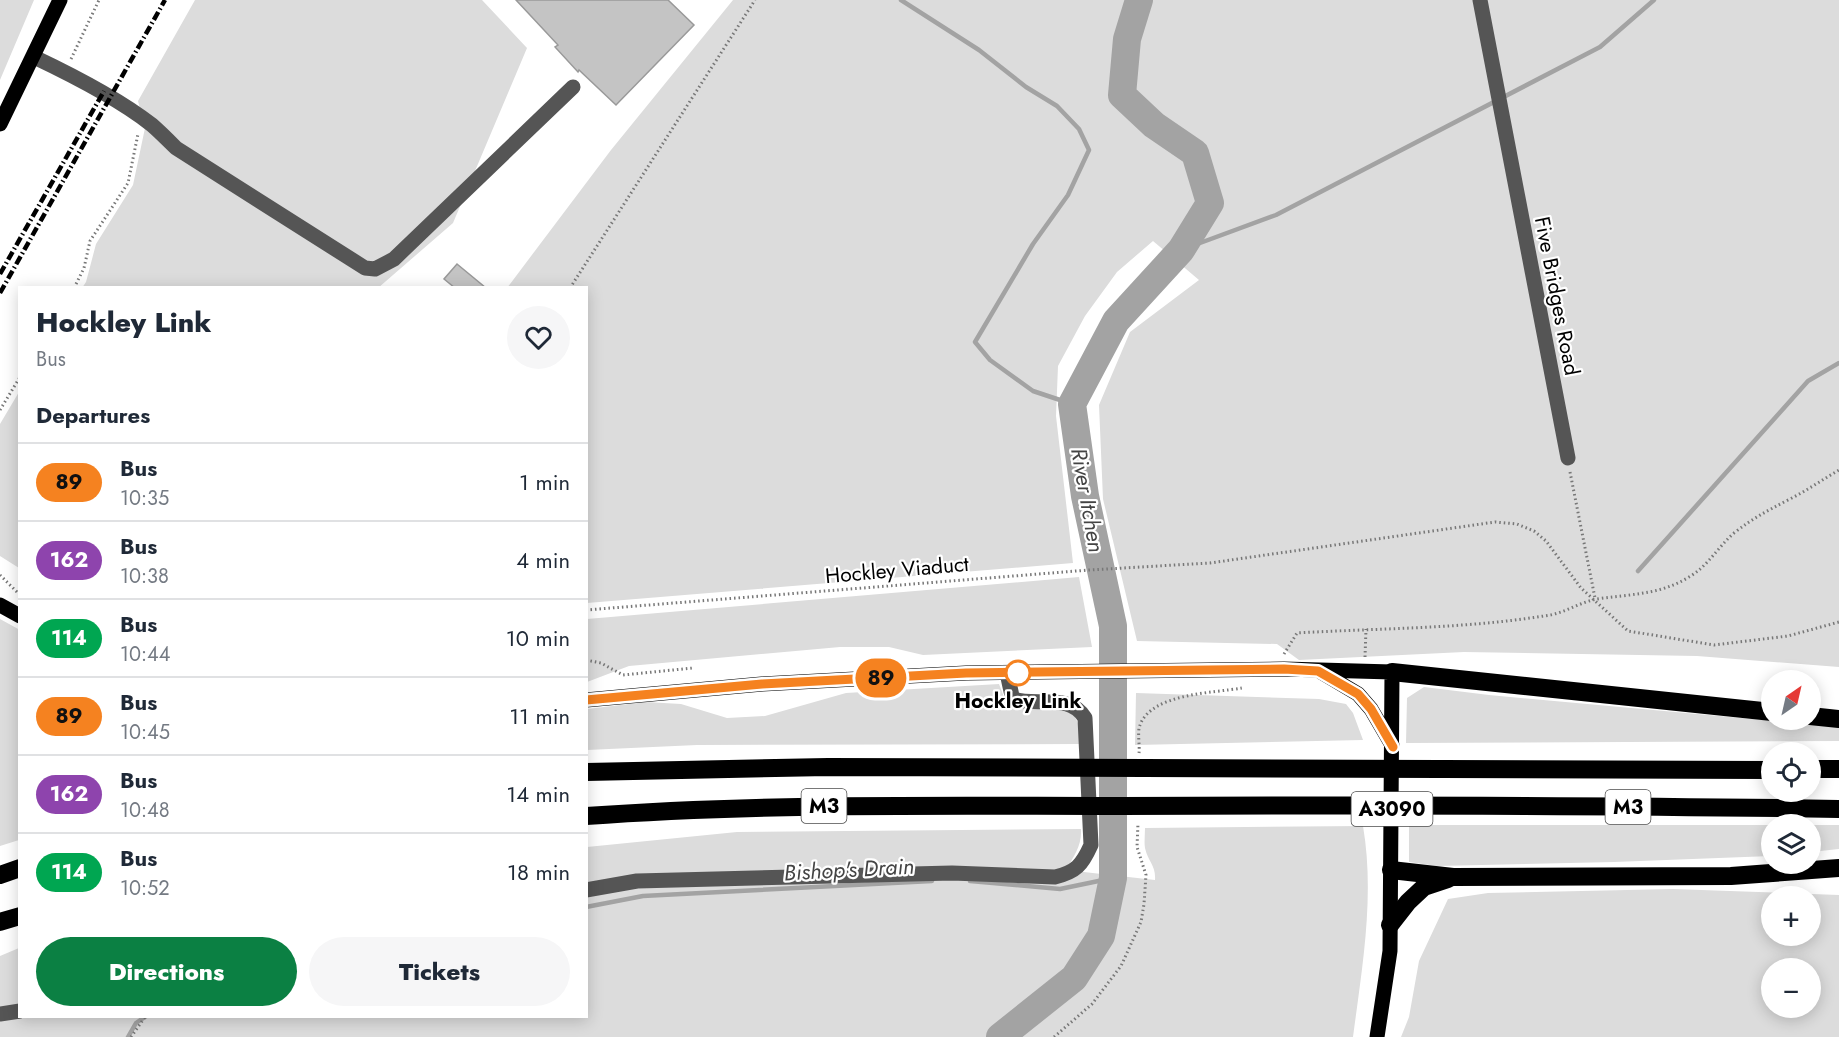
<!DOCTYPE html>
<html lang="en">
<head>
<meta charset="utf-8">
<style>
	:root { --surface:#fff; --page:#f6f6f7; --text:#1f2937; --muted:#747a83; --line:#e0e1e3; --accent:#0b8043 }
	body { margin:0; font-family:Jost,sans-serif; background:var(--page); color:var(--text); height:100vh; display:flex; flex-direction:column; font-size:22px; white-space:nowrap }
	* { box-sizing:border-box; margin:0 }
	p { font-size:20px; color:var(--muted) }
	.icon { flex:none; width:33px; height:33px; fill:none; stroke:currentColor; stroke-width:2; stroke-linecap:round; stroke-linejoin:round }
	.map { position:relative; flex:1; overflow:hidden }
	.panel { position:absolute; left:18px; top:286px; width:570px; height:732px; display:flex; flex-direction:column; background:var(--surface); border-radius:0px; box-shadow:0 3px 15px #0003 }
	.panel>* { flex:none }
	.badge { padding:0 12px; border-radius:20px; font-size:21px; line-height:39px }
	.needle { width:39px; rotate:34deg }
	.tools { position:absolute; left:1761px; top:670px; display:grid; gap:12px }
	.tools a { display:grid; place-items:center; width:60px; height:60px; border-radius:50%; background:var(--surface); box-shadow:0 3px 15px #0003; font-size:30px }
	.map>.badge { position:absolute; translate:-50% -50%; box-shadow:0 0 0 3px #fff }
	h2 { padding:0 18px; font-size:22px; line-height:54px }
	.round { display:grid; place-items:center; flex:none; width:63px; height:63px; border-radius:32px; background:var(--page) }
	.overview { display:flex; align-items:center; justify-content:space-between; height:102px; padding:0 18px }
	h1 { font-size:28px; font-weight:800; line-height:45px }
	.cta { display:flex; gap:12px; margin-top:auto; padding:12px 18px }
	.cta a { flex:1; height:69px; border-radius:36px; background:var(--accent); color:#fff; font-size:24px; font-weight:800; line-height:69px; text-align:center }
	.cta a+a { background:var(--page); color:var(--text) }
	ul { padding:0; list-style:none }
	li { display:flex; align-items:center; gap:18px; height:78px; padding:0 18px; border-top:2px solid var(--line) }
	li div { flex:1 }
	li b { display:block; font-size:22px }
	li em { font-style:normal }
	li .badge { min-width:66px; font-weight:700; text-align:center }
	.map>svg:first-child { display:block }
</style>
</head>
<body>
<div class="map">
<svg width="1839" height="1037" viewBox="0 0 1839 1037">
	<rect width="100%" height="100%" fill="#fff"/>
	<path fill="#dcdcdc" fill-rule="evenodd" d="M 0,0 L 34,0 L 0,80 Z
		M 195,0 L 482,0 L 527,48 L 453,223 L 378,288 L 82,288 L 86,282 L 96,244 L 133,185 L 145,128 L 138,101 Z
		M 733,0 L 1839,0 L 1839,667 L 1697,656 L 1464,652 L 1299,660 L 1277,644 L 1137,641 L 1103,499 L 1099,405 L 1130,332 L 1199,280 L 1153,241 L 1117,272 L 1085,316 L 1058,366 L 1056,416 L 1073,563 L 587,603 L 586,288 L 507,288 L 611,150 Z
		M 19,392 L 19,568 L 0,556 L 0,424 Z
		M 1079,577 L 1092,647 L 923,655 L 889,647 L 840,647 L 629,666 L 587,682 L 587,619 Z
		M 0,619 L 20,630 L 19,840 L 0,846 Z
		M 999,684 L 1007,705 C 1023,706 1062,703 1074,716 C 1080,723 1080,735 1080,744 L 697,745 L 587,750 L 587,709 L 646,702 L 681,704 L 727,718 L 765,716 L 846,693 Z
		M 1424,687 L 1489,695 L 1839,727 L 1839,741 L 1406,743 L 1407,698 Z
		M 1136,693 L 1319,699 L 1346,704 L 1353,713 L 1363,740 L 1135,745 Z
		M 1409,825 L 1839,825 L 1839,849 L 1811,852 L 1810,825 L 1772,825 L 1771,856 L 1614,862 L 1437,866 L 1409,862 Z
		M 1363,826 C 1375,896 1362,968 1353,1037 L 0,1037 L 0,956 L 19,948 L 20,1017 L 586,1017 L 587,847 L 737,832 L 1081,829 C 1082,846 1074,856 1066,870 L 1155,880 C 1156,865 1148,862 1145,848 C 1144,842 1145,835 1145,828 Z
		M 1673,889 L 1839,895 L 1839,1037 L 1401,1037 L 1409,1017 L 1419,961 L 1448,899 L 1488,893 ZM 1772,897 L 1810,897 L 1810,936 L 1772,936 ZM 1772,969 L 1810,969 L 1810,1008 L 1772,1008 Z"/>
	<g fill="none" stroke-linecap="round" stroke-linejoin="round">
		<path stroke="#a3a3a3" stroke-width="4.5" d="M 901,0 L 979,50 L 1026,87 L 1057,106 L 1079,129 L 1089,150 L 1068,195 L 1033,244 L 975,342 L 990,360 L 1033,391 L 1072,404
			M 1181,250 L 1276,215 L 1600,47 L 1654,0
			M 1638,571 L 1808,381 L 1839,363
			M 970,881 L 1060,889 L 1113,878
			M 586,907 L 643,896 L 932,881
			M 128,1037 L 136,1023 L 145,1017"/>
		<path stroke="#a3a3a3" stroke-width="28" d="M 1000,1037 L 1074,978 L 1101,936 L 1113,878 L 1113,626 L 1085,496 L 1072,404 L 1116,321 L 1181,250 L 1210,203 L 1195,153 L 1154,125 L 1122,95 L 1127,39 L 1139,0"/>
	</g>
	<path fill="#c4c4c4" stroke="#999" stroke-width="1.5" d="M 516,0 L 668,0 L 694,25 L 616,105 L 579,70 L 578,72 L 555,47 L 558,45 Z
		M 457,264 L 486,288 L 455,288 L 444,279 Z"/>
	<g fill="none" stroke-linecap="round" stroke-linejoin="round">
		<path stroke="#777" stroke-width="3" stroke-dasharray="1.5 3" stroke-linecap="butt" d="M 71,59 L 99,0
			M 74,288 L 84,268 L 90,241 L 128,183 L 138,134
			M 570,288 L 755,0
			M 0,410 L 20,377
			M 1570,472 L 1595,598
			M 0,575 L 20,595
			M 586,610 L 1089,570 L 1210,563 L 1495,522 L 1517,524 L 1534,531 L 1546,541 L 1581,588 L 1628,631 L 1714,645 L 1788,636 L 1839,622
			M 1284,654 L 1297,633 C 1381,628 1466,629 1550,615 C 1566,612 1581,602 1597,599 C 1630,594 1660,595 1689,577 C 1708,566 1718,547 1734,533 C 1753,518 1767,511 1788,500 C 1806,491 1822,480 1839,470
			M 1365,657 L 1366,629
			M 586,660 L 601,663 L 623,675 L 693,668
			M 1139,753 C 1140,745 1137,732 1140,725 C 1152,693 1214,693 1242,688
			M 131,1037 L 145,1017
			M 1054,1037 L 1092,1004 L 1121,966 L 1141,922 L 1144,904 L 1146,875 L 1137,847 L 1138,823"/>
		<path stroke="#555" stroke-width="15" d="M 1480,0 L 1568,458
			M 34,57 C 72,75 119,99 152,125 C 160,132 168,140 176,148 L 365,268 L 375,269 L 394,259 L 573,87
			M 586,890 L 637,881 L 952,873 L 1055,877 C 1076,872 1082,865 1091,845 L 1085,718 C 1069,692 1036,707 1014,699 L 1012,696 L 1007,673
			M 0,1014 L 20,1011"/>
		<path stroke="#000" stroke-width="15" d="M 0,124 L 60,0
			M 0,605 L 20,616
			M 1321,672 L 1358,694 L 1371,709 L 1392,745
			M 586,700 L 762,684 L 966,673 L 1284,669 L 1392,672 L 1390,951 L 1377,1037"/>
		<path stroke="#000" stroke-width="18" d="M 1392,672 L 1772,712
			M 1810,716 L 1839,719
			M 1810,769 L 1839,769
			M 586,772 L 828,767 L 1772,770
			M 586,816 C 764,803 943,806 1121,806 C 1361,805 1600,805 1839,809
			M 1391,870 L 1453,877 L 1731,876 L 1839,868
			M 0,875 L 20,868
			M 0,922 L 20,916
			M 1390,925 L 1408,902 L 1424,887 L 1448,879"/>
		<path stroke="#000" stroke-width="4.5" stroke-dasharray="9 3 1.5 3" stroke-linecap="butt" d="M 0,274 L 104,91
			M 0,293 L 165,0"/>
	</g>
	<g fill="none" stroke-linecap="round" stroke-linejoin="round">
		<defs>
			<path id="line" d="M 586,700 L 762,684 L 966,673 L 1284,669 L 1318,671 L 1358,694 L 1371,709 L 1393,747"/>
		</defs>
		<use href="#line" stroke="#fff" stroke-width="14"/>
		<use href="#line" stroke="#f58220" stroke-width="9"/>
	</g>
	<circle fill="#fff" stroke="#f58220" stroke-width="3" cx="1018" cy="673" r="12"/>
	<g text-anchor="middle" stroke-width="4.5" stroke-linejoin="round" paint-order="stroke">
		<g fill="#fff" stroke="#4c4c4c" stroke-width="1.5">
			<rect x="801.5" y="789" width="45" height="34" rx="4.5"/>
			<rect x="1605.5" y="790" width="45" height="34" rx="4.5"/>
			<rect x="1351.5" y="792" width="81" height="34" rx="4.5"/>
		</g>
		<g font-size="20" font-weight="bold" fill="#000">
			<text x="824" y="813">M3</text>
			<text x="1628" y="814">M3</text>
			<text x="1392" y="816">A3090</text>
		</g>
		<g font-size="21" fill="#000" stroke="#fff">
			<text transform="translate(1557 296) rotate(79)" y="7">Five Bridges Road</text>
			<text transform="translate(897 570) rotate(-5)" y="7">Hockley Viaduct</text>
		</g>
		<g font-size="21" font-weight="bold" fill="#000" stroke="#fff">
			<text x="1018" y="708">Hockley Link</text>
		</g>
		<g font-size="22" font-style="italic" fill="#444" stroke="#fff">
			<text transform="translate(1088 500) rotate(80)" y="8">River Itchen</text>
			<text transform="translate(849 869) rotate(-3)" y="8">Bishop's Drain</text>
		</g>
	</g>
</svg>
<div class="tools">
<a><svg class="needle" viewBox="-14 -14 28 28"><path d="M0-13l5 13h-10z" fill="#e53935"/><path d="M0 13l5-13h-10z" fill="#747a83"/></svg></a>
<a><svg class="icon" aria-label="locate" viewBox="0 0 24 24"><circle cx="12" cy="12" r="6"/><path d="M12 2v4M12 18v4M2 12h4M18 12h4"/></svg></a>
<a><svg class="icon" aria-label="layers" viewBox="0 0 24 24"><path d="M12 4l9 5-9 5-9-5zM3 14l9 5 9-5"/></svg></a>
<a>+</a>
<a>−</a>
</div>
<b class="badge" style="left:881px;top:678px;background:#f58220;color:#111">89</b>
<section class="panel">
<div class="overview"><div><h1>Hockley Link</h1><p>Bus</p></div><a class="round"><svg class="icon" aria-label="heart" viewBox="0 0 24 24"><path d="M12 20l-8-8c-3-5 5-10 8-4 3-6 11-1 8 4z"/></svg></a></div>
<h2>Departures</h2>
<ul>
<li><span class="badge" style="background:#f58220;color:#111">89</span><div><b>Bus</b><p>10:35</p></div><em>1 min</em></li>
<li><span class="badge" style="background:#8e44ad;color:#fff">162</span><div><b>Bus</b><p>10:38</p></div><em>4 min</em></li>
<li><span class="badge" style="background:#00a651;color:#fff">114</span><div><b>Bus</b><p>10:44</p></div><em>10 min</em></li>
<li><span class="badge" style="background:#f58220;color:#111">89</span><div><b>Bus</b><p>10:45</p></div><em>11 min</em></li>
<li><span class="badge" style="background:#8e44ad;color:#fff">162</span><div><b>Bus</b><p>10:48</p></div><em>14 min</em></li>
<li><span class="badge" style="background:#00a651;color:#fff">114</span><div><b>Bus</b><p>10:52</p></div><em>18 min</em></li>
</ul>
<div class="cta"><a>Directions</a><a>Tickets</a></div>
</section>
</div>
</body>
</html>
